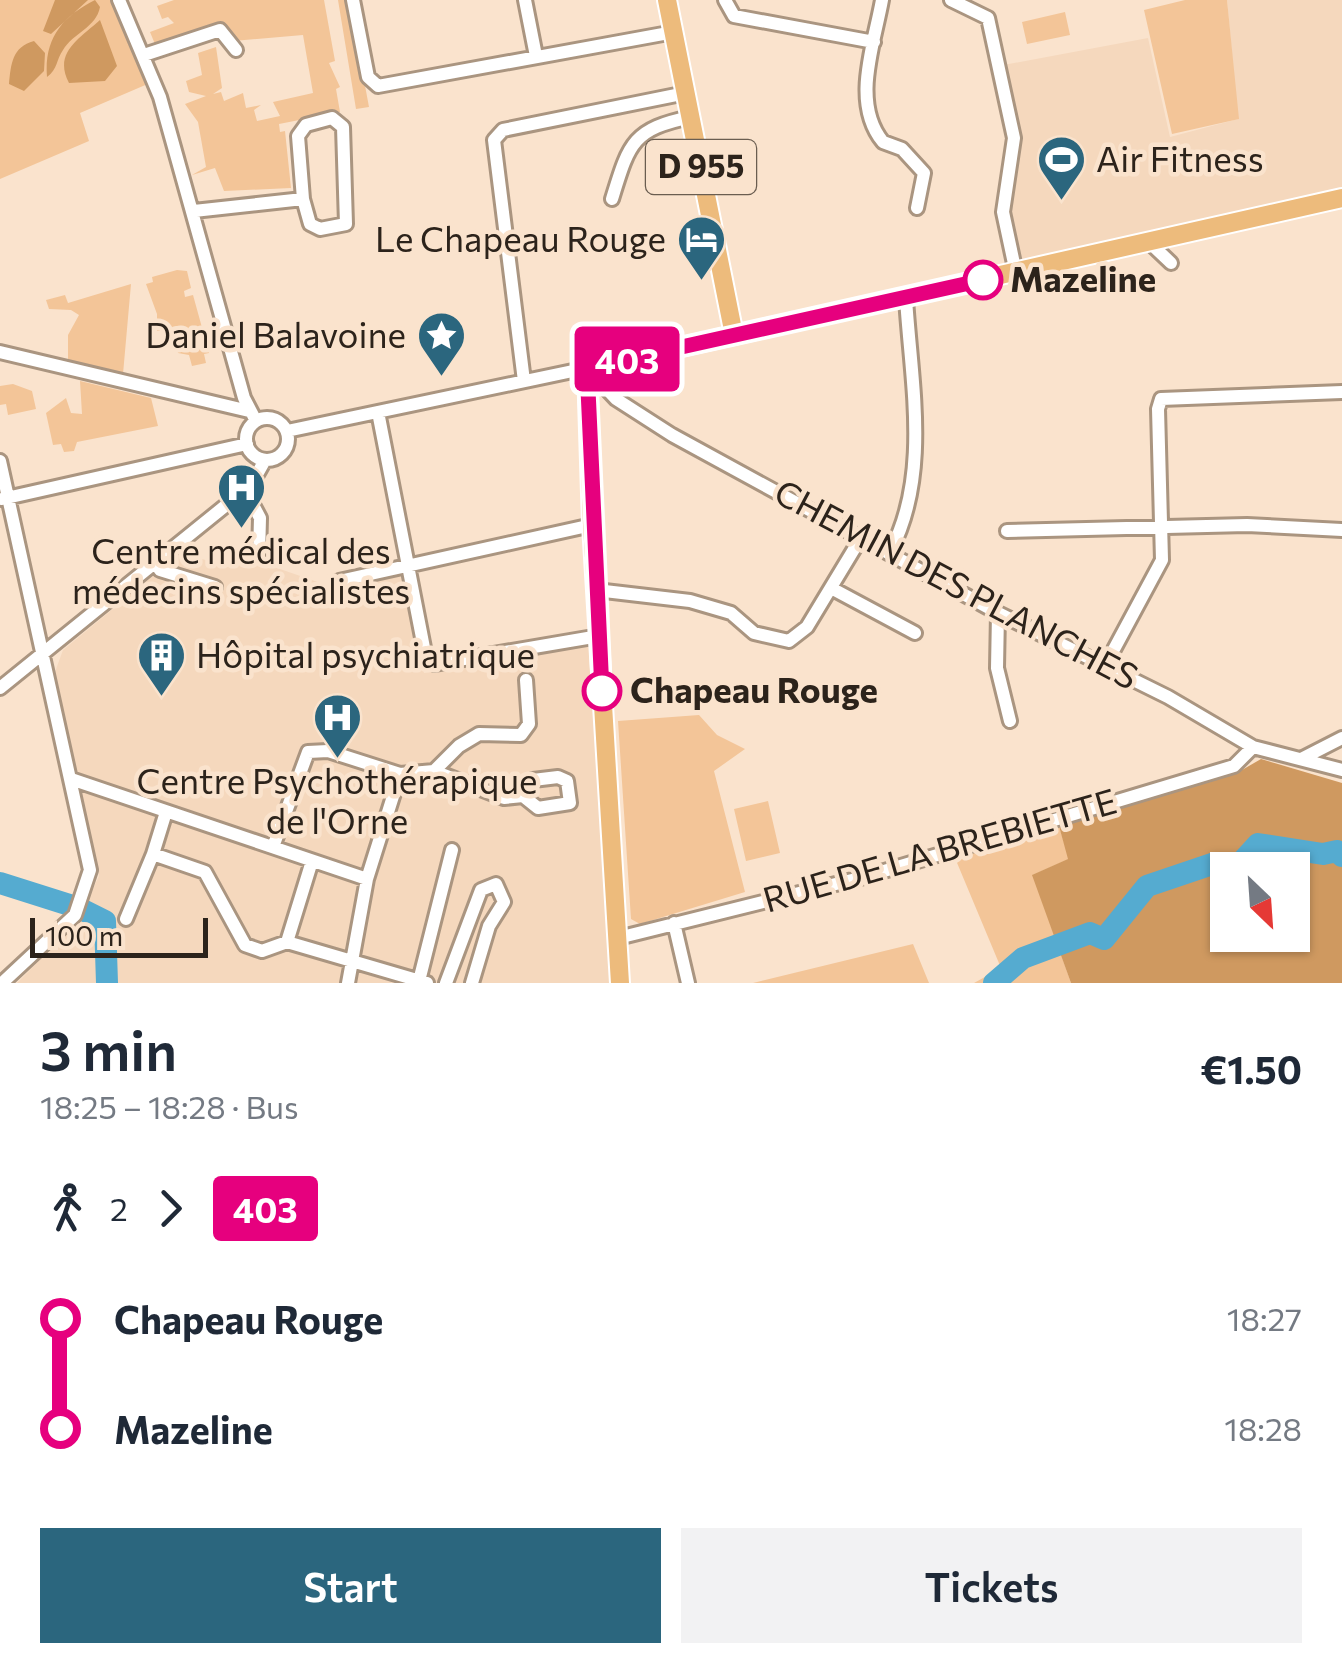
<!DOCTYPE html>
<html lang="en">
<head>
<meta charset="utf-8">
<style>
	:root { --surface:#fff; --page:#f2f2f3; --text:#1f2937; --muted:#747a83; --accent:#2b667e }
	body { margin:0; font-family:Commissioner,sans-serif; background:var(--page); color:var(--text); height:100vh; display:flex; flex-direction:column; font-size:38px; white-space:nowrap }
	* { box-sizing:border-box; margin:0 }
	p { font-size:32px; color:var(--muted) }
	.icon { flex:none; width:55px; height:55px; fill:none; stroke:currentColor; stroke-width:2; stroke-linecap:round; stroke-linejoin:round }
	.map { position:relative; height:983px; overflow:hidden }
	.panel { display:flex; flex-direction:column; background:var(--surface); flex:1 }
	.panel>* { flex:none }
	.badge { padding:0 20px; border-radius:8px; font-size:35px; line-height:65px }
	.needle { width:65px; rotate:155deg }
	.buttons { position:absolute; left:1210px; top:852px; display:grid; gap:20px }
	.buttons a { display:grid; place-items:center; width:100px; height:100px; border-radius:0px; background:var(--surface); box-shadow:0 2px 8px #0004; font-size:50px }
	.scale { position:absolute; left:30px; bottom:25px; width:178px; box-sizing:border-box; padding-left:10px; border:5px solid #2c231b; border-top:0; font-size:28px; line-height:35px; white-space:nowrap; color:#2c231b; -webkit-text-stroke:8px #fae3cd; paint-order:stroke }
	.map>.badge { position:absolute; translate:-50% -50%; box-shadow:0 0 0 5px #fff }
	.legs { display:flex; align-items:center; gap:15px; height:110px; padding:0 40px; font-size:32px }
	.legs p { margin-inline-start:auto }
	.head { display:flex; align-items:center; justify-content:space-between; height:170px; padding:0 40px }
	h1 { font-size:55px; font-weight:600; line-height:75px }
	.button { display:flex; gap:20px; margin-top:auto; padding:20px 40px }
	.button a { flex:1; height:115px; border-radius:0px; background:var(--accent); color:#fff; font-size:40px; font-weight:600; line-height:115px; text-align:center }
	.button a+a { background:var(--page); color:var(--text) }
	ul { padding:0 40px; list-style:none }
	li { display:flex; align-items:center; gap:35px; height:110px; font-size:38px }
	li i { display:grid; place-items:center; width:15px; height:100%; margin:0 12px; background:currentColor }
	li i::after { content:''; width:25px; height:25px; margin:-12px; border:8px solid; border-radius:50%; background:var(--surface) }
	li p { margin-inline-start:auto }
	li:first-child i { background:linear-gradient(#0000 50%,currentColor 0) }
	li:last-child i { background:linear-gradient(currentColor 50%,#0000 0) }
	.map>svg:first-child { display:block }
</style>
</head>
<body>
<div class="map">
<svg width="1342" height="983" viewBox="0 0 1342 983">
	<rect width="100%" height="100%" fill="#fae3cd"/>
	<path fill="#f5d8bd" d="M 1227,0 L 1342,0 L 1342,198 L 1016,273 L 1003,212 L 1014,138 L 998,66 L 1148,38 L 1170,137 L 1238,119 Z
		M 188,547 L 199,558 L 228,567 L 234,553 L 332,587 L 401,572 L 424,673 L 593,641 L 612,983 L 107,983 L 105,921 L 83,910 L 99,876 L 55,672 L 63,650 Z
		M 82,917 L 101,926 L 99,983 L 17,983 Z"/>
	<path fill="#f3c598" d="M 0,0 L 111,0 L 150,83 L 80,113 L 89,141 L 0,179 Z
		M 174,0 L 324,0 L 335,61 L 329,63 L 340,87 L 336,89 L 340,112 L 279,124 L 280,132 L 285,131 L 291,188 L 224,191 L 215,168 L 192,175 L 206,167 L 198,122 L 185,104 L 206,96 L 189,92 L 186,81 L 202,75 L 198,53 L 216,47 L 222,88 L 213,94 L 221,92 L 224,101 L 243,93 L 246,108 L 261,105 L 254,110 L 257,121 L 280,116 L 273,102 L 313,93 L 303,35 L 233,41 L 221,28 L 157,49 L 150,32 L 174,23 L 168,17 L 162,19 L 157,6 Z
		M 338,0 L 349,0 L 369,107 L 356,109 Z
		M 1185,0 L 1227,0 L 1239,119 L 1172,134 L 1144,10 Z
		M 1065,12 L 1070,35 L 1027,44 L 1022,22 Z
		M 177,270 L 187,271 L 191,288 L 184,291 L 185,297 L 193,295 L 209,353 L 204,354 L 206,363 L 192,366 L 189,355 L 178,353 L 175,338 L 170,339 L 175,331 L 157,331 L 157,314 L 146,284 L 153,282 L 152,277 Z
		M 131,284 L 123,374 L 68,360 L 68,335 L 79,315 L 71,310 L 49,309 L 46,300 L 65,295 L 68,303 Z
		M 80,381 L 151,398 L 158,426 L 77,442 L 74,451 L 64,452 L 61,444 L 53,445 L 46,413 L 66,398 L 71,413 L 82,414 Z
		M 13,384 L 32,391 L 36,409 L 8,415 L 6,404 L 0,405 L 0,386 Z
		M 699,715 L 717,735 L 745,749 L 714,771 L 745,892 L 640,924 L 631,919 L 618,721 Z
		M 768,801 L 780,853 L 746,861 L 734,809 Z
		M 1059,826 L 1069,859 L 1033,875 L 1071,983 L 974,983 L 1001,968 L 955,858 Z
		M 913,944 L 929,983 L 753,983 Z"/>
	<path fill="#cf9960" fill-rule="evenodd" d="M 55,0 L 88,0 L 51,34 L 43,31 Z
		M 95,0 L 100,7 C 96,28 73,33 63,50 C 56,60 58,69 47,77 C 44,40 61,17 95,0 Z
		M 100,20 L 117,66 L 105,81 L 69,83 C 53,53 79,39 100,20 Z
		M 34,41 L 45,53 L 44,71 L 24,91 L 9,84 C 11,64 12,47 34,41 Z
		M 1261,759 L 1342,783 L 1342,983 L 1071,983 L 1032,875 L 1068,859 L 1059,826 L 1235,774 ZM 1228,870 L 1292,870 L 1292,935 L 1228,935 Z"/>
	<g fill="none" stroke-linecap="round" stroke-linejoin="round">
		<path stroke="#55abd0" stroke-width="22" d="M 0,883 L 79,908 L 105,921 L 107,983
			M 994,983 L 1023,958 L 1090,933 L 1104,939 L 1147,886 L 1215,863 L 1236,868 L 1258,844 L 1323,854 L 1337,851 L 1342,856"/>
		<defs>
			<path id="minor" d="M 119,0 L 160,97 L 244,398 L 256,421
				M 353,0 L 368,77 L 378,86 L 674,32
				M 525,0 L 536,56
				M 725,0 L 734,16 L 874,42
				M 882,0 C 874,45 851,103 883,142 L 902,149 L 924,173 L 917,208
				M 951,0 L 988,18 L 1014,138 L 1003,212 L 1016,273
				M 144,55 L 220,30 L 236,50
				M 612,199 C 629,144 632,129 691,117
				M 194,211 L 303,199 L 310,224 L 320,229 L 346,224 L 343,127 L 332,118 L 306,125 L 298,136 L 303,199
				M 1150,243 L 1171,263
				M 0,352 L 249,411
				M 524,381 L 494,140 L 503,130 L 686,93
				M 378,412 L 426,658 L 435,664 L 599,636
				M246 439a21 21 0 1 1 42 0a21 21 0 1 1-42 0Z
				M 287,431 L 587,368 L 616,399 L 672,435 L 998,613 L 1168,697 L 1253,747 L 1342,770
				M 0,461 L 90,870 L 75,915 L 2,983
				M 245,490 L 260,518 L 259,555
				M 2,499 L 247,444
				M 1007,531 L 1247,525 L 1342,530
				M 890,552 C 931,475 911,382 906,298
				M 155,563 L 160,570 L 215,587
				M 339,581 L 592,525
				M 831,588 L 915,633
				M 596,590 L 690,601 L 731,613 L 754,633 L 789,641 L 807,627 L 862,536
				M 998,613 L 997,668 L 1010,721
				M 1105,666 L 1162,560 L 1158,409 L 1161,399 L 1342,392
				M 0,688 L 251,485 L 265,460
				M 1301,759 L 1342,738
				M 434,771 L 459,746 L 479,734 L 521,735 L 529,724 L 526,680
				M 400,774 L 434,771 L 504,798 L 523,796 L 538,808 L 570,803 L 567,781 L 558,777 L 533,780 L 523,796
				M 71,779 L 367,879
				M 166,812 L 153,854 L 205,872 L 245,945 L 262,951 L 287,942
				M 273,847 L 308,752 L 328,751 L 400,774 L 367,879 L 348,983
				M 312,861 L 287,942 L 427,983
				M 126,919 L 153,854
				M 674,923 L 688,983
				M 618,938 L 864,877 L 1234,766 L 1253,747
				M 419,981 L 452,850
				M 446,983 L 481,890 L 496,884 L 504,902 L 489,926 L 472,983"/>
			<path id="major" d="M 667,0 L 734,335
				M 620,983 L 592,525 L 587,368 L 1342,198"/>
		</defs>
		<use href="#minor" stroke="#aa9580" stroke-width="18"/>
		<use href="#major" stroke="#fff" stroke-width="22"/>
		<use href="#minor" stroke="#fff" stroke-width="12"/>
		<use href="#major" stroke="#edbb7c" stroke-width="18"/>
	</g>
	<g fill="none" stroke-linecap="round" stroke-linejoin="round">
		<defs>
			<path id="line-1" d="M 602,691 L 587,368 L 983,280"/>
		</defs>
		<use href="#line-1" stroke="#fff" stroke-width="22"/>
		<use href="#line-1" stroke="#e6007e" stroke-width="15"/>
	</g>
	<defs>
		<symbol id="stadium-pin" viewBox="-11 -11 22 30"><path d="M0 17L-7.5 6A9.5 9.5 0 1 1 7.5 6Z" fill="#2b667e" stroke="#fae3cd"/><path d="M0-5a6.5 5 0 1 0 0 10a6.5 5 0 1 0 0-10ZM-3.5-1.8h7v3.6h-7Z" fill="#fff"/></symbol>
		<symbol id="hotel-pin" viewBox="-11 -11 22 30"><path d="M0 17L-7.5 6A9.5 9.5 0 1 1 7.5 6Z" fill="#2b667e" stroke="#fae3cd"/><path d="M-6-4.5h1.5V1H6V5H4.5V3h-9V5H-6ZM-4 0a1.8 1.8 0 1 1 3.6 0ZM.5 0V-2.5h3Q6-2.5 6 0Z" fill="#fff"/></symbol>
		<symbol id="sight-pin" viewBox="-11 -11 22 30"><path d="M0 17L-7.5 6A9.5 9.5 0 1 1 7.5 6Z" fill="#2b667e" stroke="#fae3cd"/><path d="M0-6L1.8-2.2L6-1.7L2.9 1.2L3.7 5.4L0 3.3L-3.7 5.4L-2.9 1.2L-6-1.7L-1.8-2.2Z" fill="#fff"/></symbol>
		<symbol id="hospital-pin" viewBox="-11 -11 22 30"><path d="M0 17L-7.5 6A9.5 9.5 0 1 1 7.5 6Z" fill="#2b667e" stroke="#fae3cd"/><path d="M-5-5h3v3.5h4V-5h3V5h-3V1.5h-4V5h-3Z" fill="#fff"/></symbol>
		<symbol id="building-pin" viewBox="-11 -11 22 30"><path d="M0 17L-7.5 6A9.5 9.5 0 1 1 7.5 6Z" fill="#2b667e" stroke="#fae3cd"/><path d="M-4-6H4V6H1V3H-1V6H-4ZM-2.5-4.3h1.7v1.8h-1.7ZM.8-4.3h1.7v1.8H.8ZM-2.5-1h1.7V.8h-1.7ZM.8-1h1.7V.8H.8Z" fill="#fff"/></symbol>
	</defs>
	<g fill-rule="evenodd">
		<use href="#stadium-pin" x="1034" y="132" width="55" height="75"/>
		<use href="#hotel-pin" x="674" y="212" width="55" height="75"/>
		<use href="#sight-pin" x="414" y="308" width="55" height="75"/>
		<use href="#hospital-pin" x="214" y="460" width="55" height="75"/>
		<use href="#building-pin" x="134" y="628" width="55" height="75"/>
		<use href="#hospital-pin" x="310" y="690" width="55" height="75"/>
	</g>
	<g fill="#fff" stroke="#e6007e" stroke-width="5">
		<circle cx="983" cy="280" r="18"/>
		<circle cx="602" cy="691" r="18"/>
	</g>
	<g text-anchor="middle" stroke-width="9" stroke-linejoin="round" paint-order="stroke">
		<rect fill="#fae3cd" stroke="#6a5d50" stroke-width="2.5" x="646" y="140" width="110" height="54" rx="8"/>
		<g font-size="32" font-weight="bold" fill="#2c231b">
			<text x="701" y="178">D 955</text>
		</g>
		<g font-size="35" fill="#2c231b" stroke="#fae3cd" text-anchor="start">
			<text x="1096" y="172">Air Fitness</text>
			<text x="666" y="252" text-anchor="end">Le Chapeau Rouge</text>
			<text x="406" y="348" text-anchor="end">Daniel Balavoine</text>
			<text x="241" y="564" text-anchor="middle">Centre médical des<tspan x="241" dy="40">médecins spécialistes</tspan></text>
			<text x="196" y="668">Hôpital psychiatrique</text>
			<text x="337" y="794" text-anchor="middle">Centre Psychothérapique<tspan x="337" dy="40">de l'Orne</tspan></text>
		</g>
		<g font-size="35" font-weight="bold" fill="#2c231b" stroke="#fae3cd" text-anchor="start">
			<text x="1010" y="292">Mazeline</text>
			<text x="630" y="703">Chapeau Rouge</text>
		</g>
		<g font-size="35" fill="#2c231b" stroke="#fae3cd">
			<text transform="translate(956 585) rotate(28)" y="12">CHEMIN DES PLANCHES</text>
			<text transform="translate(940 851) rotate(-16)" y="12">RUE DE LA BREBIETTE</text>
		</g>
	</g>
</svg>
<div class="buttons">
<a><svg class="needle" viewBox="-14 -14 28 28"><path d="M0-13l5 13h-10z" fill="#e53935"/><path d="M0 13l5-13h-10z" fill="#747a83"/></svg></a>
</div>
<div class="scale">100 m</div>
<b class="badge" style="left:627px;top:359px;background:#e6007e;color:#fff">403</b>
</div>
<section class="panel">
<div class="head"><div><h1>3 min</h1><p>18:25 – 18:28 · Bus</p></div><b>€1.50</b></div>
<div class="legs"><svg class="icon" aria-label="walk" viewBox="0 0 24 24"><circle cx="13" cy="4" r="2"/><path d="M13 8l-2 6 4 7M11 14l-3 7M7 12l3-4h3l4 4"/></svg>2<svg class="icon" aria-label="forward" viewBox="0 0 24 24"><path d="M9 5l7 7-7 7"/></svg><b class="badge" style="background:#e6007e;color:#fff">403</b></div>
<ul>
<li><i style="color:#e6007e"></i><b>Chapeau Rouge</b><p>18:27</p></li>
<li><i style="color:#e6007e"></i><b>Mazeline</b><p>18:28</p></li>
</ul>
<div class="button"><a>Start</a><a>Tickets</a></div>
</section>
</body>
</html>
